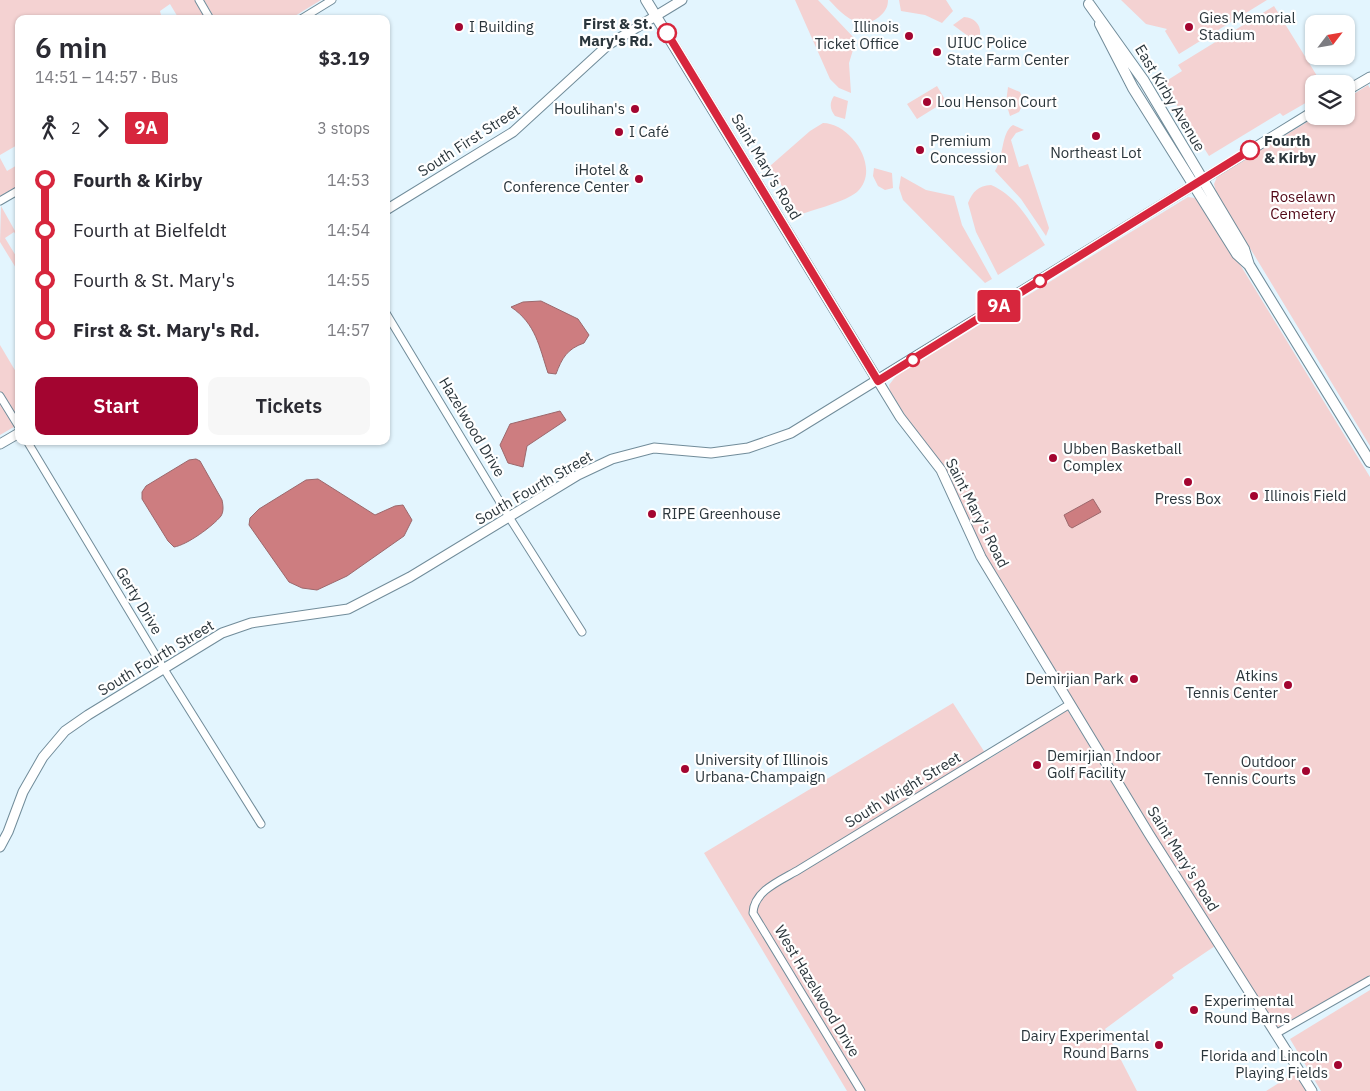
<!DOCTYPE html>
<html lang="en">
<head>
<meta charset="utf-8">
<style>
	:root { --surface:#fff; --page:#f7f7f7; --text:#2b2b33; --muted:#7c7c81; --accent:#a30530 }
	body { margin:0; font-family:"IBM Plex Sans",sans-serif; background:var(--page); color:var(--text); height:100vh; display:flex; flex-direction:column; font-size:19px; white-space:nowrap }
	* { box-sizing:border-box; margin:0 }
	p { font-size:16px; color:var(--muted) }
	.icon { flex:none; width:28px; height:28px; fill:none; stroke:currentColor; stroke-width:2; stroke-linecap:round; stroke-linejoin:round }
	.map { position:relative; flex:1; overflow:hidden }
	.panel { position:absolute; left:15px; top:15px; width:375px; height:430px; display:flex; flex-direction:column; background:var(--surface); border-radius:10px; box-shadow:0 1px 4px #0004 }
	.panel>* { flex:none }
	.badge { padding:0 10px; border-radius:4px; font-size:18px; line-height:32px }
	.needle { width:32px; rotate:59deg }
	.buttons { position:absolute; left:1305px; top:15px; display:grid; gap:10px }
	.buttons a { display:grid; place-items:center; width:50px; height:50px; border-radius:10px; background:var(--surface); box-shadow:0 1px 4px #0004; font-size:25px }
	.map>.badge { position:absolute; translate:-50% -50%; box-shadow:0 0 0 2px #fff }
	.legs { display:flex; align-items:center; gap:8px; height:55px; padding:0 20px; font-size:16px }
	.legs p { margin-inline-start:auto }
	.headline { display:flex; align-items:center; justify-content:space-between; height:85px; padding:0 20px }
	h1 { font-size:28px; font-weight:600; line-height:38px }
	.action { display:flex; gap:10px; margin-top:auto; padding:10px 20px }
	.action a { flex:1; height:58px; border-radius:10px; background:var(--accent); color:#fff; font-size:20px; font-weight:600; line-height:58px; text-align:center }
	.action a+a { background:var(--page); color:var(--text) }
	ul { padding:0 20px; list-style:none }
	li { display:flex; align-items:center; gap:18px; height:50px; font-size:19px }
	li i { display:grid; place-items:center; width:8px; height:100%; margin:0 6px; background:currentColor }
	li i::after { content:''; width:12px; height:12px; margin:-6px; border:4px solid; border-radius:50%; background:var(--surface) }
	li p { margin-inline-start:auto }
	li:first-child i { background:linear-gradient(#0000 50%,currentColor 0) }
	li:last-child i { background:linear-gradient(currentColor 50%,#0000 0) }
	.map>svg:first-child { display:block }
</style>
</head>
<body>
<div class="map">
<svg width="1370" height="1091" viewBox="0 0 1370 1091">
	<rect width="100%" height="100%" fill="#e3f5fe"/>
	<path fill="#f4d2d2" d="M 0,0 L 195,0 L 206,19 L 179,19 L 170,4 L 160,11 L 162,19 L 19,19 L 19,144 L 0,155 Z
		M 204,0 L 321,0 L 290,19 L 215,19 Z
		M 795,0 L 818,0 L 856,40 L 849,63 L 851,93 L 839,88 L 830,79 Z
		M 829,0 L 888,0 C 888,7 885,12 879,17 C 859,32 843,15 829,0 Z
		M 899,0 L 946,0 L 953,11 L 942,23 L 925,15 L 901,11 Z
		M 1121,0 L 1267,0 L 1179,54 L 1165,31 L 1167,29 L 1146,24 Z
		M 1274,6 L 1322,84 L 1314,84 L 1314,91 L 1306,96 L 1309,101 L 1283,116 L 1280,113 L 1209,156 L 1163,83 L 1182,71 L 1178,65 Z
		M 964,17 C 977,18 983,28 979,40 L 968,36 L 953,25 Z
		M 1368,85 L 1370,88 L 1370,446 L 1216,192 L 1214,184 L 1217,177 L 1317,116 L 1346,116 L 1346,99 Z
		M 937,86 L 946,101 L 917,119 L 907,104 Z
		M 1008,87 L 1020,92 L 1024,102 L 1019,112 L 1010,116 L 1006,103 Z
		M 834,96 L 848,101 L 845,119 L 835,116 C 830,110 829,103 834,96 Z
		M 823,123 C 851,123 882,169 857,192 C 845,202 815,209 799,215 L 770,166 L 810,131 Z
		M 1013,125 L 1024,130 L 1016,133 L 1011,140 L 1019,167 L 1028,164 L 1049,228 L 1046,236 L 1021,199 L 995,171 C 1004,157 1001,132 1013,125 Z
		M 0,158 L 7,171 L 19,164 L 19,185 L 0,196 Z
		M 874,168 L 892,173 L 893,188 L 885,190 L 878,186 L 873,176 Z
		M 901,176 L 926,190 L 954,196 L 962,225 L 992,279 L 985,283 L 903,200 L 899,188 Z
		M 991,185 C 1017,196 1030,222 1045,245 L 998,275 L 976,232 L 968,203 C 973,191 978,186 991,185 Z
		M 1188,197 L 1195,198 L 1198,202 L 1233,253 L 1370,477 L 1370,977 L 1280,1029 L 1277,1028 L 1194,900 L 1010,600 L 972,533 L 946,470 L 908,420 L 890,391 L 889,385 L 896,376 Z
		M 1,206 L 19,238 L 19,240 L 14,232 L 5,238 L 19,261 L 19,273 L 0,242 Z
		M 0,345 L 19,377 L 19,424 L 0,435 Z
		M 953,703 L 989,759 L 1065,711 L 1068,711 L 1215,946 L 1172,975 L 1174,978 L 1105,1029 L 1137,1091 L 847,1091 L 704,853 Z
		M 1370,990 L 1370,1091 L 1321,1091 L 1290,1039 Z
		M 1295,1073 L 1306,1091 L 1266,1091 Z"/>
	<path fill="#cd7d80" stroke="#9c686c" d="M 541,301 L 578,319 L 589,335 L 584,343 C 567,349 562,358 556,374 L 548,373 C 539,346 536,324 511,307 L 523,302 Z
		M 560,411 L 566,420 L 527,446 L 523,467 L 508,463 L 500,445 L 510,424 Z
		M 196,459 L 200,461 L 222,500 C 223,505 224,511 221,516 C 213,526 187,545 174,547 L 168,541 L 142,499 L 142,492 L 146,486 L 189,460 Z
		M 318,479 L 375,515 L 395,506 L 403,505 L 412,520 L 404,536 L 347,576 L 317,590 L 302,588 L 289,582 L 249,525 L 250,518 L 259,509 L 306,480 Z
		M 1093,499 L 1101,512 L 1072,528 L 1069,526 L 1064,515 Z"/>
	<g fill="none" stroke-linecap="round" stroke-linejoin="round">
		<defs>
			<path id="minor" d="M 199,0 L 210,19
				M 301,19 L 332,0
				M 0,201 L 19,190
				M 386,313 L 509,517 L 582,632
				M 0,396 L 19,427
				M 27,441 L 164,669 L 261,824
				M 1277,1033 L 1370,980
				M 861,1091 L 753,913 C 754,890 782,880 800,869 L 1070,704"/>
			<path id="tertiary" d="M 1346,91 L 1370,77
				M 386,210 L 513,132 L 608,45 L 682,0
				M 878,381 L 900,417 L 941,470 L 981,557 L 1149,834 L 1312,1091
				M 0,444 L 19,433
				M 0,847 L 8,832 L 23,792 L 43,757 L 65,731 L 88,715 L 222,633 L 251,623 L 348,609 L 410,577 L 578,475 L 612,459 L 654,448 L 711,453 L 748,448 L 791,433 L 1314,111"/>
			<path id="secondary" d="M 646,0 L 878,381
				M 1089,4 L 1144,81 L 1244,249 L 1249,265 L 1370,462
				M 1100,24 L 1133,88 L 1237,254 L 1248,264"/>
		</defs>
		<use href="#minor" stroke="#718c9a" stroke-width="9"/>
		<use href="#tertiary" stroke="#718c9a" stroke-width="11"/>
		<use href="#secondary" stroke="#718c9a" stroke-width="12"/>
		<use href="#minor" stroke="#fff" stroke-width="7"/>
		<use href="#tertiary" stroke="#fff" stroke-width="9"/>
		<use href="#secondary" stroke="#fff" stroke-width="10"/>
	</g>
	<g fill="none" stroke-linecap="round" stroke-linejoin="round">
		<defs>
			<path id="line-1" d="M 667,33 L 878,381 L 1250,150"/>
		</defs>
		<use href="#line-1" stroke="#fff" stroke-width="11"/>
		<use href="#line-1" stroke="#d7263d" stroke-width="8"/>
	</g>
	<g fill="#a30530" stroke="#fff" stroke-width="2">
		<circle cx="459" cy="27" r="5"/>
		<circle cx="1189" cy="27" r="5"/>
		<circle cx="909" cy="36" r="5"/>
		<circle cx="937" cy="52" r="5"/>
		<circle cx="927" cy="102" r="5"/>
		<circle cx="635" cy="109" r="5"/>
		<circle cx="619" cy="132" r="5"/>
		<circle cx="1096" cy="136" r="5"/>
		<circle cx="920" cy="150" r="5"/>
		<circle cx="639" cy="179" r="5"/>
		<circle cx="1053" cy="458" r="5"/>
		<circle cx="1188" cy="482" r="5"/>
		<circle cx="1254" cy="496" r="5"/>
		<circle cx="652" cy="514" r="5"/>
		<circle cx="1134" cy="679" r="5"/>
		<circle cx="1288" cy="685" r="5"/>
		<circle cx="1037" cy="765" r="5"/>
		<circle cx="685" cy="769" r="5"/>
		<circle cx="1306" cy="771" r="5"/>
		<circle cx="1194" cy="1010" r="5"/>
		<circle cx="1159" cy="1045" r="5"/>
		<circle cx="1338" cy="1065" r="5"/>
	</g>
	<g fill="#fff" stroke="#d7263d" stroke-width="2.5">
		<circle cx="667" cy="33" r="9"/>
		<circle cx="1250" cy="150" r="9"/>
		<circle cx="1040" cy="281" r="6"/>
		<circle cx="913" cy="360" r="6"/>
	</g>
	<g text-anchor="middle" stroke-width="4.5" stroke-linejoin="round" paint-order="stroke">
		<g font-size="15" fill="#2b363c" stroke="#fff" text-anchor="start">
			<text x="1199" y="23">Gies Memorial<tspan x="1199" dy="17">Stadium</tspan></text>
			<text x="469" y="32">I Building</text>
			<text x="899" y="32" text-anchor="end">Illinois<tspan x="899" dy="17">Ticket Office</tspan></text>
			<text x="947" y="48">UIUC Police<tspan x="947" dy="17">State Farm Center</tspan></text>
			<text x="937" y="107">Lou Henson Court</text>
			<text x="625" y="114" text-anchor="end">Houlihan's</text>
			<text x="629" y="137">I Café</text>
			<text x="930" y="146">Premium<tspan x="930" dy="17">Concession</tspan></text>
			<text x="1096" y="158" text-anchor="middle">Northeast Lot</text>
			<text x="629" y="175" text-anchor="end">iHotel &amp;<tspan x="629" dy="17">Conference Center</tspan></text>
			<text x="1063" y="454">Ubben Basketball<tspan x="1063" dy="17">Complex</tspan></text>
			<text x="1264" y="501">Illinois Field</text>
			<text x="1188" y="504" text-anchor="middle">Press Box</text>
			<text x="662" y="519">RIPE Greenhouse</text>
			<text x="1278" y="681" text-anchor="end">Atkins<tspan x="1278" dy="17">Tennis Center</tspan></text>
			<text x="1124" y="684" text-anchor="end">Demirjian Park</text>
			<text x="1047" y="761">Demirjian Indoor<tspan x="1047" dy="17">Golf Facility</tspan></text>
			<text x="695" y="765">University of Illinois<tspan x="695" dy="17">Urbana-Champaign</tspan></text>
			<text x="1296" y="767" text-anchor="end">Outdoor<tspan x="1296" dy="17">Tennis Courts</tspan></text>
			<text x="1204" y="1006">Experimental<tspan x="1204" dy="17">Round Barns</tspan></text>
			<text x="1149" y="1041" text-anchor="end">Dairy Experimental<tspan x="1149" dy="17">Round Barns</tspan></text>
			<text x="1328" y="1061" text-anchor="end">Florida and Lincoln<tspan x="1328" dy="17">Playing Fields</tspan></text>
		</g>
		<g font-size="15" font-weight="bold" fill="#2b363c" stroke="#fff" text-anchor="end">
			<text x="653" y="29">First &amp; St.<tspan x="653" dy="17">Mary's Rd.</tspan></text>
			<text x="1264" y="146" text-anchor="start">Fourth<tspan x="1264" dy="17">&amp; Kirby</tspan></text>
		</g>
		<g font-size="15" fill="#2b363c" stroke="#fff">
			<text transform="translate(1170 98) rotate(59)" y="5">East Kirby Avenue</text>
			<text transform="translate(469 141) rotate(-33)" y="5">South First Street</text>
			<text transform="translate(766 167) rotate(59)" y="5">Saint Mary's Road</text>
			<text transform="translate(472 427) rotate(59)" y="5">Hazelwood Drive</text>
			<text transform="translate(534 488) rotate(-30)" y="5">South Fourth Street</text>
			<text transform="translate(977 513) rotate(63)" y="5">Saint Mary's Road</text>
			<text transform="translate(139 601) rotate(59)" y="5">Gerty Drive</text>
			<text transform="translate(156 658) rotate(-31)" y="5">South Fourth Street</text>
			<text transform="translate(903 790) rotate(-31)" y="5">South Wright Street</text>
			<text transform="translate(1183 859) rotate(58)" y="5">Saint Mary's Road</text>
			<text transform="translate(817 991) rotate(59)" y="5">West Hazelwood Drive</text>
		</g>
		<g font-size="15" fill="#520817" stroke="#fff">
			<text x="1303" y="202">Roselawn<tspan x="1303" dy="17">Cemetery</tspan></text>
		</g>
	</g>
</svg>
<div class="buttons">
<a><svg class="needle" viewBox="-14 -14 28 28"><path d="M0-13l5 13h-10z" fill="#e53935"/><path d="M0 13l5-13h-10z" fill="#7c7c81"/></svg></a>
<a><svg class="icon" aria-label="layers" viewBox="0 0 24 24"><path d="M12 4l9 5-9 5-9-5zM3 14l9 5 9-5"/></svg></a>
</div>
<b class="badge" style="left:999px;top:306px;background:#d7263d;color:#fff">9A</b>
<section class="panel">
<div class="headline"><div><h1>6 min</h1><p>14:51 – 14:57 · Bus</p></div><b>$3.19</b></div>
<div class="legs"><svg class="icon" aria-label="walk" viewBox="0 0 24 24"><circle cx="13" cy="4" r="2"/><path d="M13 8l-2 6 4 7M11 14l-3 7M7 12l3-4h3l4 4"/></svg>2<svg class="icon" aria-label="forward" viewBox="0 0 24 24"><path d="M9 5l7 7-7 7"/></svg><b class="badge" style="background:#d7263d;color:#fff">9A</b><p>3 stops</p></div>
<ul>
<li><i style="color:#d7263d"></i><b>Fourth &amp; Kirby</b><p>14:53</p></li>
<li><i style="color:#d7263d"></i><span>Fourth at Bielfeldt</span><p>14:54</p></li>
<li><i style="color:#d7263d"></i><span>Fourth &amp; St. Mary's</span><p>14:55</p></li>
<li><i style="color:#d7263d"></i><b>First &amp; St. Mary's Rd.</b><p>14:57</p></li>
</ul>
<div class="action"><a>Start</a><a>Tickets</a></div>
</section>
</div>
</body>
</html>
